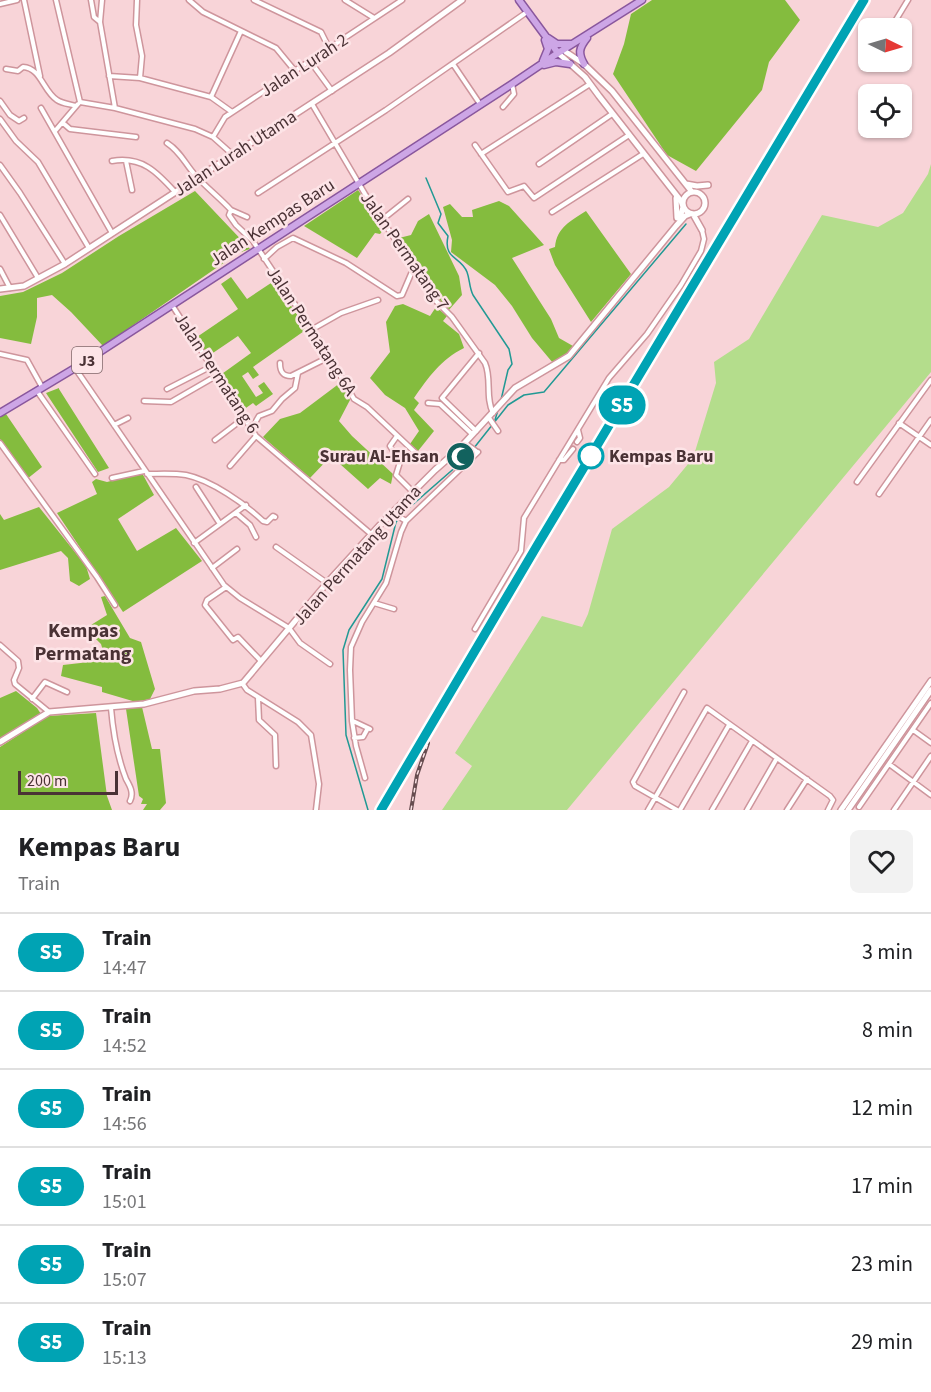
<!DOCTYPE html>
<html lang="en">
<head>
<meta charset="utf-8">
<style>
	:root { --surface:#fff; --page:#f2f2f2; --text:#202124; --muted:#757577; --line:#e0e0e0 }
	body { margin:0; font-family:"Source Sans 3",sans-serif; background:var(--page); color:var(--text); height:100vh; display:flex; flex-direction:column; font-size:22px; white-space:nowrap }
	* { box-sizing:border-box; margin:0 }
	p { font-size:20px; color:var(--muted) }
	.icon { flex:none; width:33px; height:33px; fill:none; stroke:currentColor; stroke-width:2; stroke-linecap:round; stroke-linejoin:round }
	.map { position:relative; height:810px; overflow:hidden }
	.sheet { display:flex; flex-direction:column; background:var(--surface); flex:1 }
	.sheet>* { flex:none }
	.badge { padding:0 12px; border-radius:20px; font-size:21px; line-height:39px }
	.needle { width:39px; rotate:95deg }
	.fabs { position:absolute; left:858px; top:18px; display:grid; gap:12px }
	.fabs a { display:grid; place-items:center; width:54px; height:54px; border-radius:9px; background:var(--surface); box-shadow:0 2px 4px #0004; font-size:30px }
	.scale { position:absolute; left:18px; bottom:15px; width:100px; box-sizing:border-box; padding-left:6px; border:3px solid #4a3235; border-top:0; font-size:16px; line-height:21px; white-space:nowrap; color:#4a3235; -webkit-text-stroke:4px #fde4e7; paint-order:stroke }
	.map>.badge { position:absolute; translate:-50% -50%; box-shadow:0 0 0 3px #fff }
	.round { display:grid; place-items:center; flex:none; width:63px; height:63px; border-radius:9px; background:var(--page) }
	.head { display:flex; align-items:center; justify-content:space-between; height:102px; padding:0 18px }
	h1 { font-size:28px; font-weight:700; line-height:45px }
	ul { padding:0; list-style:none }
	li { display:flex; align-items:center; gap:18px; height:78px; padding:0 18px; border-top:2px solid var(--line) }
	li div { flex:1 }
	li b { display:block; font-size:22px }
	li em { font-style:normal }
	li .badge { min-width:66px; font-weight:700; text-align:center }
	.map>svg:first-child { display:block }
</style>
</head>
<body>
<div class="map">
<svg width="931" height="810" viewBox="0 0 931 810">
	<rect width="100%" height="100%" fill="#f8d4d8"/>
	<path fill="#b4dd8c" d="M 931,164 L 931,372 L 567,810 L 442,810 L 472,766 L 455,753 L 542,616 L 582,627 L 588,614 L 612,529 L 669,487 L 693,458 L 716,383 L 714,362 L 749,339 L 822,215 L 878,227 L 903,213 L 928,174 Z"/>
	<path fill="#84bc3e" d="M 652,0 L 785,0 L 800,20 L 769,62 L 762,90 L 696,171 L 667,155 L 613,74 L 624,44 L 631,14 Z
		M 358,190 L 385,228 L 380,234 L 375,233 L 357,258 L 304,226 Z
		M 195,191 L 250,249 L 238,253 L 103,346 L 71,312 L 52,295 L 37,298 L 37,317 L 31,344 L 0,338 L 0,296 L 23,292 L 62,273 L 119,236 Z
		M 499,201 L 509,206 L 544,245 L 512,258 L 551,319 L 559,338 L 573,346 L 567,354 L 553,363 L 532,338 L 512,306 L 495,285 L 451,252 L 452,240 L 443,207 L 450,204 L 462,217 L 473,217 L 472,210 Z
		M 586,211 L 631,274 L 591,322 L 555,265 L 549,249 L 555,247 C 557,227 571,221 586,211 Z
		M 429,214 L 459,276 L 462,295 L 448,311 L 438,300 L 399,238 L 411,235 L 418,221 Z
		M 231,277 L 247,299 L 274,281 L 307,329 L 253,367 L 259,375 L 253,379 L 248,372 L 242,376 L 256,397 L 263,393 L 258,386 L 264,382 L 273,394 L 256,406 L 253,403 L 243,410 L 219,376 L 251,353 L 238,336 L 207,357 L 194,339 L 238,309 L 221,284 Z
		M 403,304 L 430,316 L 436,307 L 447,316 L 443,321 L 459,334 L 464,348 C 441,359 428,378 414,398 L 419,403 L 414,410 L 434,431 L 418,451 L 410,444 L 419,431 L 405,408 L 385,395 L 370,378 L 390,352 L 386,322 L 395,306 Z
		M 340,383 L 350,400 L 339,421 L 352,436 L 393,474 L 391,484 L 380,478 L 368,489 L 331,456 L 310,478 L 263,437 L 280,419 L 300,413 Z
		M 59,388 L 59,389 L 109,468 L 98,472 L 46,393 Z
		M 6,414 L 42,467 L 27,479 L 0,439 L 0,417 Z
		M 142,473 L 154,495 L 118,519 L 137,551 L 176,528 L 202,561 L 123,612 L 57,513 L 97,494 L 92,482 L 96,479 L 107,482 Z
		M 39,507 L 86,566 L 90,579 L 79,586 L 70,581 L 68,558 L 61,551 L 0,570 L 0,514 L 4,520 Z
		M 105,596 L 130,638 L 141,642 L 155,689 L 150,699 L 136,702 L 102,692 L 102,687 L 61,676 L 63,665 L 98,661 L 104,654 L 101,644 L 92,635 L 91,625 L 107,615 L 101,597 Z
		M 16,691 L 37,708 L 41,714 L 0,739 L 0,698 Z
		M 142,707 L 152,749 L 160,749 L 166,803 L 160,810 L 143,810 L 147,804 L 141,804 L 143,799 L 139,796 L 126,709 Z
		M 96,713 L 107,796 L 112,810 L 0,810 L 0,747 L 48,716 Z"/>
	<g fill="none" stroke-linecap="round" stroke-linejoin="round">
		<path stroke="#219994" stroke-width="1.5" d="M 426,178 L 441,214 L 438,223 L 448,236 C 443,260 461,256 467,272 C 470,280 469,287 473,295 L 509,349 L 512,364 L 508,370 L 501,400
			M 495,420 L 498,410
			M 368,810 L 346,735 L 343,650 L 349,630 L 382,579 L 396,522 L 403,513 L 466,458 L 508,405 L 524,395 L 544,392 L 686,224"/>
		<defs>
			<path id="street" d="M 24,0 L 40,76
				M 56,0 L 80,102
				M 91,0 L 94,17 L 100,22
				M 102,0 L 100,22 L 115,108 L 195,129 L 213,137 L 232,154
				M 137,0 L 136,25 L 142,56 L 140,78
				M 189,0 L 203,12 L 276,48 L 295,71
				M 254,0 L 321,32 L 329,48
				M 345,0 L 374,18
				M 0,4 L 17,0
				M 891,28 L 908,0
				M 310,61 L 332,91
				M 453,64 L 480,104
				M 6,69 L 18,71 L 23,67 C 41,68 43,91 57,100 C 63,104 70,104 76,106
				M 109,76 L 140,78 L 211,97 L 232,112
				M 211,97 L 241,31
				M 0,101 L 10,115 L 19,121 L 24,118
				M 80,102 L 115,108
				M 312,104 L 365,194 L 435,300 L 452,317 L 485,363 C 492,379 485,397 493,413
				M 503,107 L 514,94 L 512,84
				M 41,108 L 112,233
				M 0,119 L 16,141 L 38,162 L 89,248
				M 63,123 L 70,129 L 136,137
				M 55,131 L 78,104
				M 213,137 L 225,117 L 402,0
				M 167,143 C 181,152 185,164 196,176 C 207,188 220,198 231,210 L 229,215 L 236,225 L 253,241 L 326,351 L 354,399 L 367,407 L 421,458
				M 475,145 L 508,192 L 524,186 L 534,198 L 629,135
				M 481,154 L 590,84
				M 112,161 C 142,156 157,172 175,192
				M 126,161 L 132,190
				M 539,164 L 612,114
				M 0,165 L 20,193 L 65,264
				M 258,193 L 386,110 L 527,12
				M 231,210 L 247,217
				M 552,212 L 643,154
				M 0,215 L 38,278
				M 383,219 L 408,199
				M 264,259 L 277,247 L 293,238 L 346,263 L 397,296 L 402,295 L 414,267
				M 0,269 L 10,288
				M 172,305 L 256,436 L 371,534
				M 311,330 L 341,313 L 378,300
				M 0,354 L 27,360 L 42,387
				M 280,363 C 280,371 282,376 291,376 L 329,357
				M 75,368 L 224,585 L 240,598 L 289,628 L 300,643 L 330,664
				M 167,389 L 210,367
				M 37,391 L 95,474
				M 144,401 L 171,402 L 216,376
				M 428,403 L 440,404 L 472,434
				M 489,418 L 498,431
				M 899,423 L 931,445
				M 114,425 L 128,418
				M 252,428 L 259,416 L 272,411 L 282,399 L 295,388 L 298,373
				M 476,431 L 442,398 L 479,353
				M 397,436 L 390,446 L 400,462 L 396,475 L 413,492
				M 215,440 L 244,418
				M 577,442 L 580,438 L 578,430
				M 0,443 L 97,577 L 115,605
				M 465,443 L 476,451
				M 559,460 L 564,460 L 573,449
				M 230,466 L 256,436
				M 147,474 C 160,474 173,473 186,475 C 211,480 245,504 263,521 L 267,522 L 273,516 L 275,517
				M 112,478 L 144,471
				M 857,482 L 931,380
				M 196,487 L 220,524
				M 879,494 L 931,420
				M 236,513 L 250,525 L 256,537
				M 393,513 L 406,521
				M 194,543 L 246,505
				M 276,547 L 327,583
				M 212,568 L 237,549
				M 226,587 L 207,600 L 205,605 L 233,640 L 238,637 L 261,661
				M 374,603 L 394,609
				M 475,629 L 521,551 L 524,518 L 609,378 L 647,334 L 681,285 L 701,251 L 704,239 L 702,230
				M 0,645 L 18,661 L 19,668 L 14,680 L 15,684 L 49,712
				M 242,683 L 247,690 L 298,722 L 311,735 L 319,784 L 316,810
				M 258,698 L 259,720 L 275,735 L 276,766
				M 32,699 L 45,682 L 67,692
				M 111,708 C 113,732 117,756 126,779 C 130,786 134,793 130,801
				M 353,721 L 370,729
				M 913,730 L 931,743
				M 354,738 L 363,737 L 368,728
				M 889,764 L 931,795
				M 365,778 L 356,746 L 352,721 L 350,670 L 351,647 L 362,622 L 386,583 L 401,532 L 406,521 L 478,452
				M 859,807 L 931,703
				M 648,810 L 707,708 L 830,796 L 833,800 L 828,810
				M 677,810 L 635,786 L 633,782 L 684,692
				M 680,810 L 729,725
				M 712,810 L 752,741
				M 747,810 L 777,758
				M 787,810 L 807,779
				M 894,810 L 931,756"/>
			<path id="secondary" d="M 563,50 L 584,64 L 612,91 L 692,192
				M 558,53 L 585,77 L 599,96 L 681,201 L 683,207 L 680,218
				M 686,184 L 697,186 L 708,185
				M683 203a11 11 0 1 1 22 0a11 11 0 1 1-22 0Z
				M 676,198 L 677,218
				M 693,214 L 702,230
				M 0,289 L 24,286 L 65,264 L 389,53 L 462,0
				M 0,742 L 49,712 L 144,704 L 194,691 L 220,689 L 243,683 L 327,583 L 380,525 L 435,470 L 460,448 L 515,388 L 569,356 L 676,226 L 685,216 L 690,214
				M 841,810 L 931,681
				M 848,810 L 931,690"/>
			<path id="primary" d="M 519,0 L 558,53
				M 548,38 L 557,44 L 572,44
				M 543,61 L 548,49 L 545,40
				M 584,64 C 578,53 579,48 587,38
				M 544,65 L 556,62 L 570,64
				M 0,413 L 75,368 L 512,84 L 558,53 L 642,0"/>
		</defs>
		<use href="#street" stroke="#ce959c" stroke-width="7"/>
		<use href="#secondary" stroke="#ce959c" stroke-width="8"/>
		<use href="#primary" stroke="#89579d" stroke-width="9"/>
		<use href="#street" stroke="#fff" stroke-width="4"/>
		<use href="#secondary" stroke="#fff" stroke-width="5"/>
		<use href="#primary" stroke="#cda6e6" stroke-width="6"/>
		<defs>
			<path id="rail" d="M 381,810 L 538,544 L 864,0
				M 411,810 L 417,775 L 428,743"/>
		</defs>
		<use href="#rail" stroke="#674d50" stroke-width="4"/>
		<use href="#rail" stroke="#fde4e7" stroke-width="1.5" stroke-dasharray="4.5" stroke-linecap="butt"/>
	</g>
	<g fill="none" stroke-linecap="round" stroke-linejoin="round">
		<defs>
			<path id="line" d="M 381,810 L 538,544 L 864,0"/>
		</defs>
		<use href="#line" stroke="#fff" stroke-width="14"/>
		<use href="#line" stroke="#00a3b4" stroke-width="9"/>
	</g>
	<defs>
		<symbol id="mosque-disc" viewBox="-11 -11 22 22"><circle r="9.5" fill="#12625e" stroke="#fde4e7"/><path d="M3.5-4.9A6 6 0 1 0 3.5 4.9A5 5 0 1 1 3.5-4.9Z" fill="#fff"/></symbol>
	</defs>
	<g fill-rule="evenodd">
		<use href="#mosque-disc" x="444" y="440" width="33" height="33"/>
	</g>
	<circle fill="#fff" stroke="#00a3b4" stroke-width="3" cx="591" cy="456" r="12"/>
	<g text-anchor="middle" stroke-width="5" stroke-linejoin="round" paint-order="stroke">
		<rect fill="#fde4e7" stroke="#80676a" stroke-width="1.5" x="72" y="347" width="30" height="26" rx="4.5"/>
		<g font-size="16" font-weight="bold" fill="#4a3235">
			<text x="87" y="366">J3</text>
		</g>
		<g font-size="18" fill="#4a3235" stroke="#fde4e7">
			<text transform="translate(304 65) rotate(-33)" y="6">Jalan Lurah 2</text>
			<text transform="translate(235 153) rotate(-33)" y="6">Jalan Lurah Utama</text>
			<text transform="translate(272 222) rotate(-33)" y="6">Jalan Kempas Baru</text>
			<text transform="translate(405 251) rotate(55)" y="6">Jalan Permatang 7</text>
			<text transform="translate(312 331) rotate(57)" y="6">Jalan Permatang 6A</text>
			<text transform="translate(217 373) rotate(57)" y="6">Jalan Permatang 6</text>
			<text transform="translate(357 555) rotate(-48)" y="6">Jalan Permatang Utama</text>
		</g>
		<g font-size="18" font-weight="bold" fill="#4a3235" stroke="#fde4e7" text-anchor="end">
			<text x="439" y="462">Surau Al-Ehsan</text>
		</g>
		<g font-size="18" font-weight="bold" fill="#4a3235" stroke="#fde4e7" text-anchor="start">
			<text x="609" y="462">Kempas Baru</text>
		</g>
		<g font-size="20" font-weight="bold" fill="#4a3235" stroke="#fde4e7">
			<text x="83" y="637">Kempas<tspan x="83" dy="23">Permatang</tspan></text>
		</g>
	</g>
</svg>
<div class="fabs">
<a><svg class="needle" viewBox="-14 -14 28 28"><path d="M0-13l5 13h-10z" fill="#e53935"/><path d="M0 13l5-13h-10z" fill="#757577"/></svg></a>
<a><svg class="icon" aria-label="locate" viewBox="0 0 24 24"><circle cx="12" cy="12" r="6"/><path d="M12 2v4M12 18v4M2 12h4M18 12h4"/></svg></a>
</div>
<div class="scale">200 m</div>
<b class="badge" style="left:622px;top:405px;background:#00a3b4;color:#fff">S5</b>
</div>
<section class="sheet">
<div class="head"><div><h1>Kempas Baru</h1><p>Train</p></div><a class="round"><svg class="icon" aria-label="heart" viewBox="0 0 24 24"><path d="M12 20l-8-8c-3-5 5-10 8-4 3-6 11-1 8 4z"/></svg></a></div>
<ul>
<li><span class="badge" style="background:#00a3b4;color:#fff">S5</span><div><b>Train</b><p>14:47</p></div><em>3 min</em></li>
<li><span class="badge" style="background:#00a3b4;color:#fff">S5</span><div><b>Train</b><p>14:52</p></div><em>8 min</em></li>
<li><span class="badge" style="background:#00a3b4;color:#fff">S5</span><div><b>Train</b><p>14:56</p></div><em>12 min</em></li>
<li><span class="badge" style="background:#00a3b4;color:#fff">S5</span><div><b>Train</b><p>15:01</p></div><em>17 min</em></li>
<li><span class="badge" style="background:#00a3b4;color:#fff">S5</span><div><b>Train</b><p>15:07</p></div><em>23 min</em></li>
<li><span class="badge" style="background:#00a3b4;color:#fff">S5</span><div><b>Train</b><p>15:13</p></div><em>29 min</em></li>
</ul>
</section>
</body>
</html>
